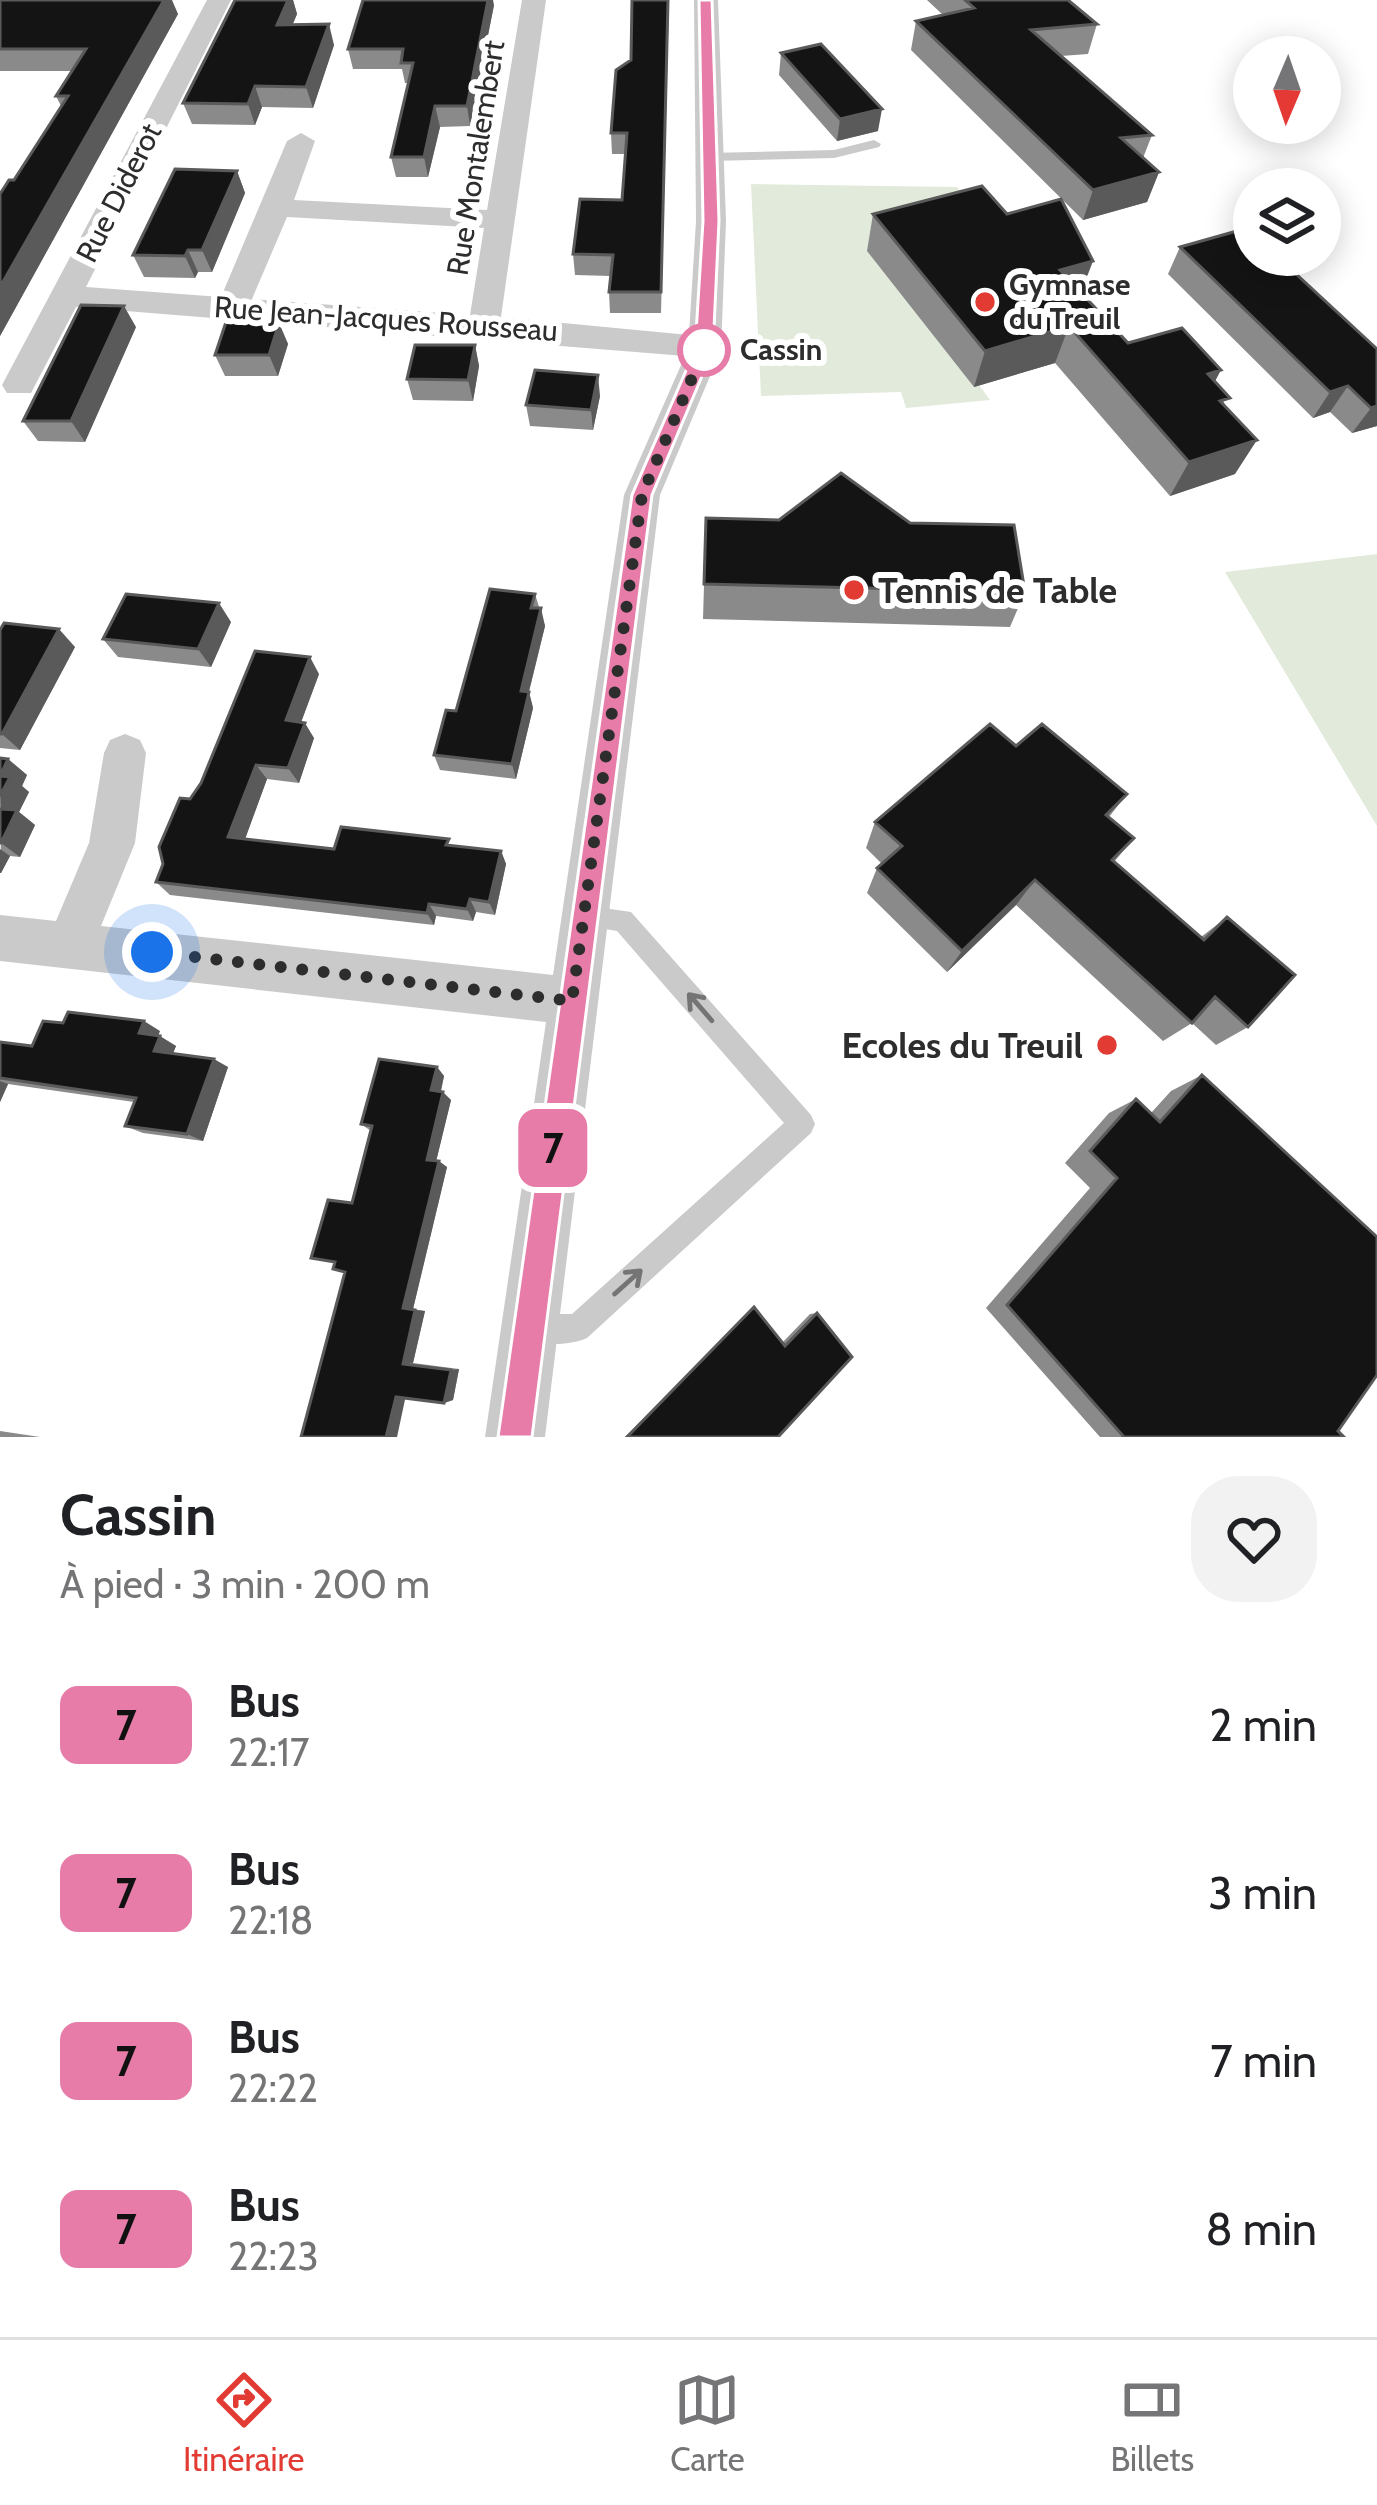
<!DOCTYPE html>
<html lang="fr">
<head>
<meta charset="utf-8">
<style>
	:root { --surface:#fff; --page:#f2f2f2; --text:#202124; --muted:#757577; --line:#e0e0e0; --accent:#e13b33 }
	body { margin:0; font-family:Cabin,sans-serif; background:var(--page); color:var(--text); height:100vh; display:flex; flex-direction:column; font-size:45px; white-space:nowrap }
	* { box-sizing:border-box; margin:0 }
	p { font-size:39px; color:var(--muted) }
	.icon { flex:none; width:66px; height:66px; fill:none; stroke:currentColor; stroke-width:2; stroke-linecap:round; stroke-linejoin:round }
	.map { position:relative; height:1437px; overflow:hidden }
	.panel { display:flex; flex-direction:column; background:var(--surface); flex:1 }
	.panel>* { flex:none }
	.badge { padding:0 24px; border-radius:18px; font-size:42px; line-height:78px }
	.needle { width:78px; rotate:182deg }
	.buttons { position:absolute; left:1233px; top:36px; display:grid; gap:24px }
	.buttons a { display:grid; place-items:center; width:108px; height:108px; border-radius:50%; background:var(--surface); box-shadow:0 6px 30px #0003; font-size:60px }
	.you { position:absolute; width:60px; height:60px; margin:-30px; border:9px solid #fff; border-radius:50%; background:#1a73e8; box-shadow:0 0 0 18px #1a73e833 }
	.map>.badge { position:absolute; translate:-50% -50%; box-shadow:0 0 0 6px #fff }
	.round { display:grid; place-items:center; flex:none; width:126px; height:126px; border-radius:48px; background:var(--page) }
	.head { display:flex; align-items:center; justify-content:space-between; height:204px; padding:0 60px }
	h1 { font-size:57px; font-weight:700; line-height:90px }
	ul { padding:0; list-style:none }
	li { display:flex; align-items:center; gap:36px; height:168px; padding:0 60px }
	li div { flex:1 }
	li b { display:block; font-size:45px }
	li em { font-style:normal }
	li .badge { min-width:132px; font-weight:700; text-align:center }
	.tabs { display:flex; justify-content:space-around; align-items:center; height:168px; border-top:3px solid var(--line); background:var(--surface); font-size:33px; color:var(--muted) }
	.tabs a { display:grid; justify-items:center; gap:6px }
	.tabs .active { color:var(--accent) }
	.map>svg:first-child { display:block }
</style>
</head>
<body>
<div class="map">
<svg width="1377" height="1437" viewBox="0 0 1377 1437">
	<rect width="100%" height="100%" fill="#fff"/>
	<path fill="#e2ebdb" d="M 751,184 L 957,187 L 1088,353 L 979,385 L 990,400 L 906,408 L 901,392 L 761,396 Z
		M 1377,554 L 1377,826 L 1225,572 Z"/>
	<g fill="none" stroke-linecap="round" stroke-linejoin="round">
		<path fill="#cacaca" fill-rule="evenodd" d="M 874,140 L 881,144 L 879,147 L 834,158 L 709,161 L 702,157 L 709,153 L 834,150 Z
			M 583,905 L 631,912 L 811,1115 L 815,1124 L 811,1133 L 587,1338 C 569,1346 537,1346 519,1338 L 515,1328 L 519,1318 L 529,1314 L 572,1314 L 784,1123 L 617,931 L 575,924 L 571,916 L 575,908 Z"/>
		<path fill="#cacaca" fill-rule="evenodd" d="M 207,0 L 231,0 L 86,287 L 221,297 L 287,141 L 301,133 L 315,141 L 294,200 L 487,210 L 522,0 L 546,0 L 501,317 L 689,335 L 696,221 L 694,0 L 718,0 L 726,221 L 721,350 L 660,495 L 545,1437 L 485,1437 L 546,1022 L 0,961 L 0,915 L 56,921 L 89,843 L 104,753 L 110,740 L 125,734 L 140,740 L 146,753 L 135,843 L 101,926 L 553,975 L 624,495 L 685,356 L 76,307 L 31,393 L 7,393 L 2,385 ZM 287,217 L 484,228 L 470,315 L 252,299 Z"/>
	</g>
	<path fill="#8a8a8a" d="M 0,0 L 178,14 L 0,336 L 0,194 L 14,180 L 61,106 L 56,96 L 72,71 L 0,71 Z
		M 235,0 L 293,0 L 297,14 L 292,25 L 334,45 L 313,108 L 262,107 L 255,125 L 192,124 L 183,103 Z
		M 669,0 L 661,313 L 610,313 L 609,292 L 611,276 L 575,275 L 573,254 L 622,200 L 625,154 L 612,154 L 611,133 L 631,60 Z
		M 927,0 L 1068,0 L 1097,24 L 1088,54 L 1061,56 L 1152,135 L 1143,158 L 1159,172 L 1147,202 L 1083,220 L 911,50 L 916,21 L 943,15 Z
		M 494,5 L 470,126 L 440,127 L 428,177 L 396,177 L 391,157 L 408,83 L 405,83 L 402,69 L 353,69 L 348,49 Z
		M 781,53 L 878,131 L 837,141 L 779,75 Z
		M 237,171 L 245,193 L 212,272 L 198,272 L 195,278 L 144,277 L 133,255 Z
		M 873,214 L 1081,293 L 1128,343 L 1215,382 L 1226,407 L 1235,474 L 1170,496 L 1055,363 L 974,387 L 867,251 Z
		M 1180,247 L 1254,255 L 1377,349 L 1377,426 L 1352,433 L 1330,412 L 1313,418 L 1168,274 Z
		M 279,323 L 288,344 L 278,376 L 225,376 L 215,355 Z
		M 136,327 L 85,442 L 38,441 L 23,421 Z
		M 475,345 L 479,366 L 473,401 L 413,400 L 407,379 Z
		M 600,396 L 593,430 L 530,426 L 526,405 Z
		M 706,518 L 910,523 L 1025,592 L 1010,627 L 703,619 Z
		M 535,594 L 545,626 L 529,692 L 533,708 L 516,779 L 440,770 L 434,755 L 456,711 Z
		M 231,622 L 211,667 L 118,657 L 103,639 Z
		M 0,630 L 75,647 L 20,750 L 0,748 Z
		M 319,674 L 301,722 L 314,738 L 299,783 L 267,779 L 245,839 L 334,849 L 452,846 L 501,851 L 506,864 L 495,915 L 476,912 L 473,921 L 436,916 L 434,925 L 170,895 L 156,882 L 190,799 Z
		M 1016,746 L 1127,794 L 1109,817 L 1134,838 L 1114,862 L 1201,937 L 1227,917 L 1248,1027 L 1216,1045 L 1192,1023 L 1163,1041 L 1016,905 L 947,972 L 867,893 L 877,868 L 882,864 L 866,848 L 875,822 Z
		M 0,758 L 8,759 L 27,775 L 22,786 L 29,792 L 19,812 L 35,825 L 20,857 L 10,856 L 1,873 Z
		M 160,1031 L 158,1036 L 176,1046 L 173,1054 L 228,1067 L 203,1141 L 143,1133 L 125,1126 L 134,1102 L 8,1084 L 0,1102 L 0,1042 L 32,1046 Z
		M 437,1067 L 444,1076 L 441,1092 L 451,1100 L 436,1161 L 447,1167 L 413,1309 L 425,1311 L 413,1363 L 459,1369 L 453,1400 L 444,1403 L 405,1398 L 345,1272 L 335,1263 L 311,1258 L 352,1203 L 371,1131 L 361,1124 Z
		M 1202,1075 L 1338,1431 L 1344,1437 L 1100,1437 L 986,1308 L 1090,1188 L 1065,1163 L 1109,1113 L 1136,1099 L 1151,1113 L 1171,1091 Z
		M 754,1307 L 782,1343 L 810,1314 L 817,1313 L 778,1437 L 625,1437 Z
		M 0,1431 L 40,1437 L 0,1437 Z"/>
	<path fill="#5a5a5a" d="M 164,0 L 172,0 L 178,14 L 0,336 L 0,287 Z
		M 288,0 L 293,0 L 297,14 L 284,46 L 277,25 Z
		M 488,0 L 493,0 L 494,5 L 470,126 L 467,106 Z
		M 329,24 L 334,45 L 313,108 L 306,87 Z
		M 255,86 L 262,107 L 255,125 L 248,104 Z
		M 435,106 L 440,127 L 428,177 L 424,157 Z
		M 882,109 L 878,131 L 837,141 L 840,119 Z
		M 237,171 L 245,193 L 212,272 L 202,250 Z
		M 1159,172 L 1147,202 L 1083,220 L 1093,190 Z
		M 188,250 L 198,272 L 195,278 L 185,256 Z
		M 1093,261 L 1079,298 L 1060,270 Z
		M 124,306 L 136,327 L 85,442 L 71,421 Z
		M 279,323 L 288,344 L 278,376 L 269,355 Z
		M 1069,326 L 1055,363 L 974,387 L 985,351 Z
		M 475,345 L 479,366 L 473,401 L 468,380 Z
		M 1221,370 L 1202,406 L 1208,374 Z
		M 598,375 L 600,396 L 593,430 L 591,410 Z
		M 1348,386 L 1330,412 L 1313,418 L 1330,392 Z
		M 1377,406 L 1377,426 L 1352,433 L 1371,408 Z
		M 1257,440 L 1235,474 L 1170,496 L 1189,462 Z
		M 219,603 L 231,622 L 211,667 L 198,649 Z
		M 541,608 L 545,626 L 525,707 L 521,691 Z
		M 59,629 L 75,647 L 20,750 L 2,734 Z
		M 310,657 L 319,674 L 296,736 L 286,720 Z
		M 529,692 L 533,708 L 516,779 L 512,764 Z
		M 305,723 L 314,738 L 299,783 L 288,768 Z
		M 8,759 L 27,775 L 22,786 L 29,792 L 19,812 L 35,825 L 20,857 L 1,843 L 0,776 Z
		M 256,765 L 267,779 L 241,850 L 228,837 Z
		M 0,849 L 10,856 L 1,873 L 0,873 Z
		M 501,851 L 506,864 L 495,915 L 489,902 Z
		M 1035,880 L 1016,905 L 947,972 L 962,951 Z
		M 470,899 L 476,912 L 473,921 L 467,909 Z
		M 429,904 L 436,916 L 434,925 L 427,913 Z
		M 144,1021 L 160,1031 L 155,1042 L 139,1033 Z
		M 160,1036 L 176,1046 L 170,1060 L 154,1051 Z
		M 214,1059 L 228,1067 L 203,1141 L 187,1134 Z
		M 437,1067 L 444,1076 L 439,1098 L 431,1090 Z
		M 0,1081 L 8,1084 L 0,1102 Z
		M 443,1092 L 451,1100 L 435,1166 L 427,1160 Z
		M 439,1161 L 447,1167 L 413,1309 L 403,1308 Z
		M 415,1310 L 425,1311 L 413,1363 L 403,1364 Z
		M 459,1369 L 453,1400 L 444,1403 L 451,1370 Z
		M 406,1395 L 397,1437 L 386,1437 L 396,1397 Z"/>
	<path fill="#141414" stroke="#5a5a5a" stroke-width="3" d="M 0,0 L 164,0 L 0,287 L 0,194 L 9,180 L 14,180 L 68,96 L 56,96 L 86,49 L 0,49 Z
		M 235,0 L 288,0 L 277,25 L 329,24 L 306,87 L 255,86 L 248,104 L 183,103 Z
		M 363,0 L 488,0 L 467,106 L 435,106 L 424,157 L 391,157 L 413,63 L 401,63 L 403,49 L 348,49 Z
		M 632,0 L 668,0 L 661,292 L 609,292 L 613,255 L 573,254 L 580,199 L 622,200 L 627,133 L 611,133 L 616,70 L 631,60 Z
		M 965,0 L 1068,0 L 1097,24 L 1031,30 L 1152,135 L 1121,138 L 1159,172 L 1093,190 L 916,21 L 974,8 Z
		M 821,44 L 882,109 L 840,119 L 781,53 Z
		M 175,169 L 237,171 L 202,250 L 188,250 L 185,256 L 133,255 Z
		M 982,186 L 1007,214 L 1061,199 L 1093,261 L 1060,270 L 1128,343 L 1182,328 L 1221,370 L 1208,374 L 1230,398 L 1220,401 L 1257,440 L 1189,462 L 1069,326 L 985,351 L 873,214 Z
		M 1237,231 L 1254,246 L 1254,255 L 1264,255 L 1275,265 L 1284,263 L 1377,349 L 1377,406 L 1371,408 L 1348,386 L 1330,392 L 1180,247 Z
		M 81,305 L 124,306 L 71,421 L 23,421 Z
		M 226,322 L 279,323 L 269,355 L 215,355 Z
		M 415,345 L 475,345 L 468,380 L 407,379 Z
		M 535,370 L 598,375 L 591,410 L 526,405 Z
		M 841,473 L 910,523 L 1014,525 L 1025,592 L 704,584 L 706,518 L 779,520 Z
		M 490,589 L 535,594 L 531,608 L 541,608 L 521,691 L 529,692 L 512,764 L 434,755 L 446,710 L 456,711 Z
		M 126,594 L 219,603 L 198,649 L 103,639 Z
		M 4,623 L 59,629 L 2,734 L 0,734 L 0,630 Z
		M 255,651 L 310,657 L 286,720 L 305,723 L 288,768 L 256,765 L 228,837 L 334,849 L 341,827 L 449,839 L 446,845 L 501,851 L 489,902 L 470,899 L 467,909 L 429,904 L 427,913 L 156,882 L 163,864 L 159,847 L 180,798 L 190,799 L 201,783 Z
		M 990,724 L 1016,746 L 1042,724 L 1127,794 L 1106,815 L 1134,838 L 1112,860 L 1204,940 L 1227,917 L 1295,975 L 1248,1027 L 1215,997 L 1192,1023 L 1035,880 L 962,951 L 877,868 L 902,846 L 875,822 Z
		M 0,758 L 8,759 L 0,776 Z
		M 0,776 L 10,777 L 0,796 Z
		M 0,809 L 17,810 L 1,843 L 0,843 Z
		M 68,1012 L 144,1021 L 139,1033 L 160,1036 L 154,1051 L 214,1059 L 187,1134 L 125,1126 L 136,1098 L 0,1078 L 0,1042 L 32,1046 L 43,1021 L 63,1023 Z
		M 379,1059 L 437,1067 L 431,1090 L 443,1092 L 427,1160 L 439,1161 L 403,1308 L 415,1310 L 403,1364 L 451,1370 L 444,1403 L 396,1397 L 386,1437 L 301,1437 L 345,1272 L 333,1269 L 335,1262 L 311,1258 L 328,1200 L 352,1203 L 372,1126 L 361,1124 Z
		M 1202,1075 L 1377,1237 L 1377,1375 L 1338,1431 L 1344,1437 L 1124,1437 L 1007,1305 L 1117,1178 L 1090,1151 L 1136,1099 L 1160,1122 Z
		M 754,1307 L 785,1346 L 817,1313 L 852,1357 L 778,1437 L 627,1437 Z"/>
	<defs><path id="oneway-shaft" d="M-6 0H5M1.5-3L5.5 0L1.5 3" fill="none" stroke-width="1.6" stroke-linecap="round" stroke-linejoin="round" transform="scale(3)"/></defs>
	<g stroke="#747474">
		<use href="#oneway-shaft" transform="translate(700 1007) rotate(-131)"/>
		<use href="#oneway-shaft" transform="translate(628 1282) rotate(-42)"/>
	</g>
	<path fill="#e67ca7" stroke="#fff" stroke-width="3" d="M 699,0 L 712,0 L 719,221 L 713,350 L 652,495 L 532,1437 L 498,1437 L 632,495 L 695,350 L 703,221 Z"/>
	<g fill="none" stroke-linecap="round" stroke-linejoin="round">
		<path stroke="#2d2d2d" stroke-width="12" stroke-dasharray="0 21.6" d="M 152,952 L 572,1001 L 642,495 L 704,350"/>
	</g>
	<g fill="#e13b33" stroke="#fff" stroke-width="4.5">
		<circle cx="985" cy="302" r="12"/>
		<circle cx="854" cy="590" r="12"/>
		<circle cx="1107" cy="1045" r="12"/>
	</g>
	<circle fill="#fff" stroke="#e67ca7" stroke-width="6" cx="704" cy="350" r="24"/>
	<g text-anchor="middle" stroke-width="12" stroke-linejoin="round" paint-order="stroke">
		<g font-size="30" fill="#2d2d2d" stroke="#fff">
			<text transform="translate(476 158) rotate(-81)" y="10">Rue Montalembert</text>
			<text transform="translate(119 193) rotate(-63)" y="10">Rue Diderot</text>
			<text transform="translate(386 319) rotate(4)" y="10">Rue Jean-Jacques Rousseau</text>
		</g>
		<g font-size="30" font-weight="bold" fill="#2d2d2d" stroke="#fff" text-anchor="start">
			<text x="1009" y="295">Gymnase<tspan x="1009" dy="34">du Treuil</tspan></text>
		</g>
		<g font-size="30" font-weight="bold" fill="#2d2d2d" stroke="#fff" text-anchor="start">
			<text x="740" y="360">Cassin</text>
		</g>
		<g font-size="36" font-weight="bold" fill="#2d2d2d" stroke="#fff" text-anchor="start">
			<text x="878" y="603">Tennis de Table</text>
			<text x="1083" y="1058" text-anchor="end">Ecoles du Treuil</text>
		</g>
	</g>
</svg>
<div class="buttons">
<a><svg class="needle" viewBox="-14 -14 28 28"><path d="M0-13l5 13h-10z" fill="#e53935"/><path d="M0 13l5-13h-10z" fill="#757577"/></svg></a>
<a><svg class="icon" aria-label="layers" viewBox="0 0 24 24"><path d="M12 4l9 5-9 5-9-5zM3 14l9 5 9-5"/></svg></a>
</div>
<div class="you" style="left:152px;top:952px"></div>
<b class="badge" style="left:553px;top:1148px;background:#e67ca7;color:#111">7</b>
</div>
<section class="panel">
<div class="head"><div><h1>Cassin</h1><p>À pied · 3 min · 200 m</p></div><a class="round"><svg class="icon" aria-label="heart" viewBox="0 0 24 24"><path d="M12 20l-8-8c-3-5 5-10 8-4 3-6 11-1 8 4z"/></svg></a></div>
<ul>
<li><span class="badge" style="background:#e67ca7;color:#111">7</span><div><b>Bus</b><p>22:17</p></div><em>2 min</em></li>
<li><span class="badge" style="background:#e67ca7;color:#111">7</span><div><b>Bus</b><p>22:18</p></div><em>3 min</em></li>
<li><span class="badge" style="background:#e67ca7;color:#111">7</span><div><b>Bus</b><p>22:22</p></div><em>7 min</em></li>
<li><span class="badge" style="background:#e67ca7;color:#111">7</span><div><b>Bus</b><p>22:23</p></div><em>8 min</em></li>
</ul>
</section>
<nav class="tabs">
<a class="active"><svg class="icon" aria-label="directions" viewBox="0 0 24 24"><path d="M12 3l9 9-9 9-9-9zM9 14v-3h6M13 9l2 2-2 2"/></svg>Itinéraire</a>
<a><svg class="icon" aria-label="map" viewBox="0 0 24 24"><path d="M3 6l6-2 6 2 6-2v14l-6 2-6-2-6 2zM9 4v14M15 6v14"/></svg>Carte</a>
<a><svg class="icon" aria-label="tickets" viewBox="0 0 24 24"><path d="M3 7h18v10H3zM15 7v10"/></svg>Billets</a>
</nav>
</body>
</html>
